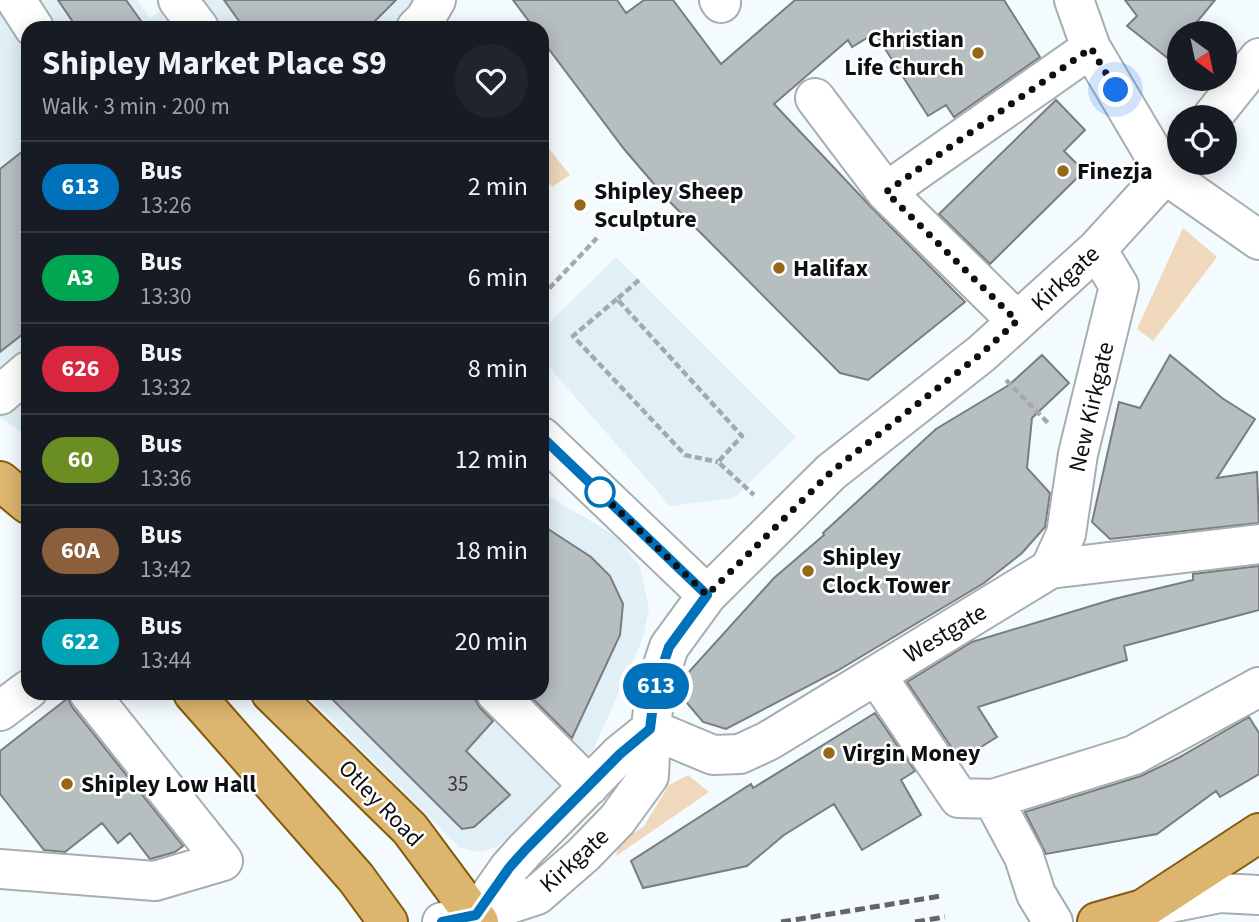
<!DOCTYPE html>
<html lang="en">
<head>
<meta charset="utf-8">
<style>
	:root { --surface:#171b24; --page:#20242c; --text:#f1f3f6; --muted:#9ea1a6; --line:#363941 }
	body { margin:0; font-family:"Source Sans 3",sans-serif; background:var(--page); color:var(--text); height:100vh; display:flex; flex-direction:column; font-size:26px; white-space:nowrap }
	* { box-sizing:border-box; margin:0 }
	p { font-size:23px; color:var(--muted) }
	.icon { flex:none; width:38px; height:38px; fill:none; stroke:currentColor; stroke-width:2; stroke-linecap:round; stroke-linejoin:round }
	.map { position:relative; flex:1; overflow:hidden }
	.sheet { position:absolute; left:21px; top:21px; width:528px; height:679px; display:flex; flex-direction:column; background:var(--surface); border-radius:21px; box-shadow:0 4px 18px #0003 }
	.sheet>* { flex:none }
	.badge { padding:0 14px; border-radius:23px; font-size:24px; line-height:46px }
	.needle { width:46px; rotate:147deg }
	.buttons { position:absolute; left:1167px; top:21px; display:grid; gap:14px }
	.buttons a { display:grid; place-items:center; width:70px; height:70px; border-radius:50%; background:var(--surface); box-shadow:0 4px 18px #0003; font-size:35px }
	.you { position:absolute; width:35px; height:35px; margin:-18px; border:5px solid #fff; border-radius:50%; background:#1a73e8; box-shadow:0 0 0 10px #1a73e833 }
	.map>.badge { position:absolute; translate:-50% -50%; box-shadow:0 0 0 4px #fff }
	.round { display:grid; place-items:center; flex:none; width:74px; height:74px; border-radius:37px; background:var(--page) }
	.headline { display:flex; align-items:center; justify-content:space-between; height:119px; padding:0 21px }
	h1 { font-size:33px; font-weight:700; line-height:52px }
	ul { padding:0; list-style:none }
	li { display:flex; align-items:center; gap:21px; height:91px; padding:0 21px; border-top:2px solid var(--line) }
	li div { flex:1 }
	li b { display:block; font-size:26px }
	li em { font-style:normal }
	li .badge { min-width:77px; font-weight:700; text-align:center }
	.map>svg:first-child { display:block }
</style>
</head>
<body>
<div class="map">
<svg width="1259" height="922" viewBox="0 0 1259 922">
	<rect width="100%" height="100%" fill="#f4fbfe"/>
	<path fill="#e1f0f6" d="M 0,0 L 137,0 L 150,18 L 175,0 L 420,0 L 386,28 L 28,28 L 28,436 L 0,418 Z
		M 616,257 L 796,437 L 734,498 L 670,506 L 543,360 L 543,329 Z
		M 543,493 L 616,536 L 640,567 L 649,609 L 643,638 L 594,748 L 549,800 L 497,847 L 477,852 L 460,848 L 305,693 L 542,693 Z"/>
	<path fill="#efd8bb" d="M 543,141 L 570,175 L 552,187 L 543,175 Z
		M 1183,228 L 1217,257 L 1153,341 L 1137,329 Z
		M 688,775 L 709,792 L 616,856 L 620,842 L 644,826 L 669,785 Z"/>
	<path fill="#b7bec0" stroke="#777d80" stroke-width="2" d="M 58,0 L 126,0 L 146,28 L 77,28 Z
		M 224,0 L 396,0 L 368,28 L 244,28 Z
		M 513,0 L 617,0 L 626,13 L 644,0 L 673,0 L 721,64 L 795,0 L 1004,0 L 1040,57 L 954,117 L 946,105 L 928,116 L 875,33 L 852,47 L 848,40 L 774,104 L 871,207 L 965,302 L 868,380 L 840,373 L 666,198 L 624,149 L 542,40 L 542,28 L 534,28 Z
		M 1125,0 L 1215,0 L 1188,33 L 1180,33 L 1180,68 L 1127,26 L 1137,16 Z
		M 1056,100 L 1085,130 L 1064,151 L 1084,171 L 990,264 L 939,214 Z
		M 28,147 L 28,330 L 0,352 L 0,169 Z
		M 1042,355 L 1069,383 L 1032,418 L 1027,468 L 1050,493 L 1045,527 L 1022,553 L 984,583 L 837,671 L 726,729 L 703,722 L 687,703 L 686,675 L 774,578 L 824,535 L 823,533 L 936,429 L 1009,385 Z
		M 1170,355 L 1222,398 L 1255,419 L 1217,478 L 1257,472 L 1259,523 L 1110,539 L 1092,522 L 1119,402 L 1140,408 Z
		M 542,525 L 591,557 L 610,576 L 623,604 L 620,635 L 572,738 L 527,693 L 542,693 Z
		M 1259,566 L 1259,610 L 1124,646 L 1127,660 L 978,707 L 997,737 L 960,760 L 907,682 L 972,642 L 1114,599 L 1193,580 L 1193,574 Z
		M 326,693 L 475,693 L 475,699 L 480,708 L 493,721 L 466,751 L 510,795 L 474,827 L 462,829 Z
		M 68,698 L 72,707 L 183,846 L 175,852 L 150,859 L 130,833 L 118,843 L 102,823 L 65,852 L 44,850 L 0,794 L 0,751 Z
		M 875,713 L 915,771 L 901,780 L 921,815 L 862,850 L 834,804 L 784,835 L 747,866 L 643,888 L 631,861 L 751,784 L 753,788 Z
		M 1249,717 L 1259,733 L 1259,774 L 1220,797 L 1216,791 L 1157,834 L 1046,854 L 1025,812 L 1141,776 L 1178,758 Z"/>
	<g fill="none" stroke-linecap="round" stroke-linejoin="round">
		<defs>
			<path id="minor" d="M 16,0 L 34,28
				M 178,0 L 199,28
				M 719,0 L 721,3
				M 1074,0 L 1091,48 L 1166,175 L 1259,240
				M 416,28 L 425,19 L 436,0
				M 815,98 L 886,192 L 1017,321
				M 1212,117 L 1259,58
				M 886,192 L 1091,48
				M 0,395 L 28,371
				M 542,437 L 707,595
				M 1050,569 L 1066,534 L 1078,454 L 1119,286 L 1097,249
				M 876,675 L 959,798 L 993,799 L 1134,755 L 1259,687
				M 496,693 L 589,786
				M 0,711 L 28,690
				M 651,729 L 713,755 L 740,754 L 768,741 L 1050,569 L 1259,544
				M 993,799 L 1024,857 L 1036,894 L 1053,922
				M 0,869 L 155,881 L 223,861 L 89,693
				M 1145,908 L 1220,893 L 1259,895
				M 476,915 L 509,868 L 525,850 L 620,754 L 651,729
				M 442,922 L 476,915 L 537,895 L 583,855 L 617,820 L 649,776 L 651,729 L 655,689 L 669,647 L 707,595 L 831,472 L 981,354 L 1097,249 L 1180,158"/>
			<path id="major" d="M 0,481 L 28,504
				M 193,693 L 356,878 L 388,922
				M 271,693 L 410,829 L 479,922
				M 1097,922 L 1143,909
				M 1129,922 L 1143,909 L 1259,833"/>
		</defs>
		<use href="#minor" stroke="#a7aeb0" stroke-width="42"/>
		<use href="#major" stroke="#845b0e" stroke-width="42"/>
		<path stroke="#a4a9ab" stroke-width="4.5" stroke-dasharray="7 3.5" stroke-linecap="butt" d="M 639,280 L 617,299 L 742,436 L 718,462 L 754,495
			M 542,296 L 597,238
			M 617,299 L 573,336 L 685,455 L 718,462
			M 1006,380 L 1049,424"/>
		<use href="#minor" stroke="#fff" stroke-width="38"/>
		<use href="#major" stroke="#dcb56e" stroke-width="38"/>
		<path stroke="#626668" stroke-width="5" stroke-dasharray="10 5" stroke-linecap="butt" d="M 781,922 L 941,896
			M 915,922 L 945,917"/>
	</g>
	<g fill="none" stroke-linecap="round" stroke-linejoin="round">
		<defs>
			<path id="line" d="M 442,922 L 476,915 L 509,868 L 525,850 L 620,754 L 650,729 L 655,689 L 669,647 L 707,595 L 542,437"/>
		</defs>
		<use href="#line" stroke="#fff" stroke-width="16"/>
		<use href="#line" stroke="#0072bc" stroke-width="10"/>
		<path stroke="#0d0f10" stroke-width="7" stroke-dasharray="0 12.6" d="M 600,492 L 597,490 L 707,595 L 831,472 L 981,354 L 1017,321 L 886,192 L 1091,48 L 1116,90"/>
	</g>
	<g fill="#976718" stroke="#fff" stroke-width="2.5">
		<circle cx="978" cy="53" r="7"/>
		<circle cx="1063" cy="171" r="7"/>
		<circle cx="580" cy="205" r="7"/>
		<circle cx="779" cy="268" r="7"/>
		<circle cx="808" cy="571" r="7"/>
		<circle cx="829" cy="753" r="7"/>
		<circle cx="67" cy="784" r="7"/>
	</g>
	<circle fill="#fff" stroke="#0072bc" stroke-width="3.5" cx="600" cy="492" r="14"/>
	<g text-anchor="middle" stroke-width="5" stroke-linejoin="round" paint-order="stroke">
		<g font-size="21" fill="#383b3c">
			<text x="458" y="791">35</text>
		</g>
		<g font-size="24" font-weight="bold" fill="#0d0f10" stroke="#fff" text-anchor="start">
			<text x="964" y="47" text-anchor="end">Christian<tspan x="964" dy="28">Life Church</tspan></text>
			<text x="1077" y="179">Finezja</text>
			<text x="594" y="199">Shipley Sheep<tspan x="594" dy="28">Sculpture</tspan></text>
			<text x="793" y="276">Halifax</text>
			<text x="822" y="565">Shipley<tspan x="822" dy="28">Clock Tower</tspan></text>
			<text x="843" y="761">Virgin Money</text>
			<text x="81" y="792">Shipley Low Hall</text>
		</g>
		<g font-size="24" fill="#0d0f10" stroke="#fff">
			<text transform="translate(1065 278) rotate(-43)" y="8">Kirkgate</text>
			<text transform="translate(1091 407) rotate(-77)" y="8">New Kirkgate</text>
			<text transform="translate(945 633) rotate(-31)" y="8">Westgate</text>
			<text transform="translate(381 803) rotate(46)" y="8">Otley Road</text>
			<text transform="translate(574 860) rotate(-42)" y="8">Kirkgate</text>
		</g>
	</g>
</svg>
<div class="buttons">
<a><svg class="needle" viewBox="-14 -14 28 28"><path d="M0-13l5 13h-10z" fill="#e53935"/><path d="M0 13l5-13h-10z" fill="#9ea1a6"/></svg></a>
<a><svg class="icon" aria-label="locate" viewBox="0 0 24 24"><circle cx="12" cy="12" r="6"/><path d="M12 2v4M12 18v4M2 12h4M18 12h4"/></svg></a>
</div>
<div class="you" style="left:1116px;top:90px"></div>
<b class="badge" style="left:656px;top:686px;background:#0072bc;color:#fff">613</b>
<section class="sheet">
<div class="headline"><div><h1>Shipley Market Place S9</h1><p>Walk · 3 min · 200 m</p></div><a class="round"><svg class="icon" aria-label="heart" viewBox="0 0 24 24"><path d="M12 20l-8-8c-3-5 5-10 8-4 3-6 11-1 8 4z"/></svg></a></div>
<ul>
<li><span class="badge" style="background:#0072bc;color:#fff">613</span><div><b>Bus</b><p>13:26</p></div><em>2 min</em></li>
<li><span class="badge" style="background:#00a651;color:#fff">A3</span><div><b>Bus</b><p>13:30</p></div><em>6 min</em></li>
<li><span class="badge" style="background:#d7263d;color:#fff">626</span><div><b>Bus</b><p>13:32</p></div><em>8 min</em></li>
<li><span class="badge" style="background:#6b8e23;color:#fff">60</span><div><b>Bus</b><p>13:36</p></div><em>12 min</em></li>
<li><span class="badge" style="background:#8b5e3c;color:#fff">60A</span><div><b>Bus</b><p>13:42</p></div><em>18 min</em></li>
<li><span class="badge" style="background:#00a3b4;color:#fff">622</span><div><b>Bus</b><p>13:44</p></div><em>20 min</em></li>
</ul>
</section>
</div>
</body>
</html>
